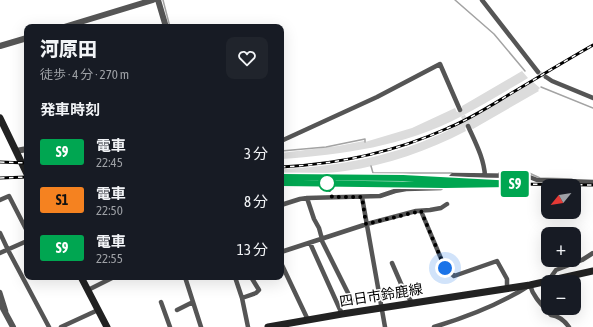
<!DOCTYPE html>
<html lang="ja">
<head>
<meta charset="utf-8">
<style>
	:root { --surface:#171b24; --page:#20242c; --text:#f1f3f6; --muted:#9ea1a6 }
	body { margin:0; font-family:"Asap Condensed","Noto Sans JP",sans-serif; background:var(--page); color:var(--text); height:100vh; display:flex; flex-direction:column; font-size:15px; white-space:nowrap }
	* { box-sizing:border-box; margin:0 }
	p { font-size:13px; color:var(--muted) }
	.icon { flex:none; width:22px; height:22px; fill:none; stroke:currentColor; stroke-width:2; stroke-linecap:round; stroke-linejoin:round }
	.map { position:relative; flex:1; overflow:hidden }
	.details { position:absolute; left:24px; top:24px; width:260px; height:256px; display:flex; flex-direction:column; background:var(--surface); border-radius:8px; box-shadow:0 4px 16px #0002 }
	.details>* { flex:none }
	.badge { padding:0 8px; border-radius:3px; font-size:14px; line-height:26px }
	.needle { width:26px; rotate:240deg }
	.tools { position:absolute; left:541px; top:179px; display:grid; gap:8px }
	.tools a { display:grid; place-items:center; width:40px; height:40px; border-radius:8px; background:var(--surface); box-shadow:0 4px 16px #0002; font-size:20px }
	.you { position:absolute; width:20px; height:20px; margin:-10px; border:3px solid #fff; border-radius:50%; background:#1a73e8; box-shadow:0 0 0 6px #1a73e833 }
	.map>.badge { position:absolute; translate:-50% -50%; box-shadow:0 0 0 2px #fff }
	h2 { padding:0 16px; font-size:15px; line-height:36px }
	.round { display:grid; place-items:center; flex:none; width:42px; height:42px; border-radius:8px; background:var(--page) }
	.summary { display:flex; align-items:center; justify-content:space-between; height:68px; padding:0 16px }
	h1 { font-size:19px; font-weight:800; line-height:30px }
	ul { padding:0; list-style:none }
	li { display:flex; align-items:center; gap:12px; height:48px; padding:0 16px }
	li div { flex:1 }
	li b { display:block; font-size:15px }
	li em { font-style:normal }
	li .badge { min-width:44px; font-weight:700; text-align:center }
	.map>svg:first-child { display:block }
</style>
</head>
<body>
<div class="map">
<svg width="593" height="327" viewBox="0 0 593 327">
	<rect width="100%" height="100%" fill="#fff"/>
	<path fill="#dcdcdc" d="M 522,71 L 528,78 C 506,91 483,105 460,117 C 405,146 342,155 281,159 L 281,153 L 338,146 L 364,141 L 365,142 L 412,128 L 455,108 L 457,112 L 462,110 L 462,106 Z
		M 533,82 L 540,88 L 538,90 L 539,91 L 473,129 L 469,126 L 465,128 L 466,131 C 428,151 387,165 345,171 C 325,174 302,174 281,174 L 281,169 C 339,167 399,155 451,129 C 479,115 506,98 533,82 Z"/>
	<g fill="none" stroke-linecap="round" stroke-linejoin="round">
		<path stroke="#a3a3a3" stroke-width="1.5" d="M 163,0 L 170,27
			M 455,0 L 494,34 L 525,71
			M 541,87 L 593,108
			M 281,151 L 326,147 L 365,139 L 365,142
			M 371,166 L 373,173 L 452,173
			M 499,173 L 527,172 L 540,178 L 572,179"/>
		<path stroke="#d9d9d9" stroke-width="4.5" stroke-dasharray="4.5 2" stroke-linecap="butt" d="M 538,72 L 546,77
			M 460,110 L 468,126"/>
		<path stroke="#555" stroke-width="4.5" d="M 482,0 L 538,72
			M 546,77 L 552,81 L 593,98
			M 468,126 C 475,142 484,158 485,176
			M 281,141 L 377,97 L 440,64 L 460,110
			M 362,197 L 385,327
			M 307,198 L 314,219 L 319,228 L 322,239
			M 0,200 L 9,196 L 27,231
			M 281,205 L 300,199 L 307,198 L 380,196 L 395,191 L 406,189 L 441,188 L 453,175 L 527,176 L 537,180 L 593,182
			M 421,211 L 445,268 L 454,276 L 497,261 L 507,279 L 507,288
			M 0,233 L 8,250
			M 321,239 L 352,301 L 339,306
			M 310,243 L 342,314
			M 8,250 L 49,327
			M 281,252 L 367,224 L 416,211 L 430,210 L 441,208 L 447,204
			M 0,253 L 27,241
			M 281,263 L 308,320
			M 392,263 L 402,286 L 412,303
			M 185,277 L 201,327
			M 235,277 L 242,298 L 248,327
			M 548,281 L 556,270 L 582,260 L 593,253
			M 88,290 L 114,277
			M 0,292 L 6,311
			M 242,298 L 256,293 L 259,290 L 251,277
			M 161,302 L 170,327
			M 177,310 L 193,302
			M 61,327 L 98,310
			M 434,327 C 467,317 501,304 530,285 C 533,297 543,306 551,315 C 559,316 564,320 569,327"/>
		<path stroke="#555" stroke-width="6" d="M 158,0 L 166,27
			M 64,27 L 153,0
			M 0,46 L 27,38
			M 16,151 L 27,149
			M 0,303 L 13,327"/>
		<path stroke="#222" stroke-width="7" d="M 0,118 L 27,174
			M 81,277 L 107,327
			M 268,327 L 342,314 L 530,285 L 593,271"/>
		<defs>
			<path id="rail" d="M 0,162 L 27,163
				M 281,167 C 339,164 395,152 448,128 C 470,119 490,106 510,94 C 537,78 565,61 593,45
				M 0,178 L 27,177
				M 281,183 L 445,185 L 515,184 L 593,185"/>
		</defs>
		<use href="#rail" stroke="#000" stroke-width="3"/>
		<use href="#rail" stroke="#fff" stroke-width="1.5" stroke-dasharray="4.5" stroke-linecap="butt"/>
	</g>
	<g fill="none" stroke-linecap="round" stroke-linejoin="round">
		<defs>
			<path id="line" d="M 281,177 L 403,178 L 515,184 L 445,185 L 281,183"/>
		</defs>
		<use href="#line" stroke="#fff" stroke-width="9"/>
		<use href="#line" stroke="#00a651" stroke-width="6"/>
		<path stroke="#000" stroke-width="4" stroke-dasharray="0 7.2" d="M 327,183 L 332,197 L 362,197 L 366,224 L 421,211 L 445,268"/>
	</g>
	<circle fill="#fff" stroke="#00a651" stroke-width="2" cx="327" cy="183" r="8"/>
	<g text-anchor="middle" stroke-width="3" stroke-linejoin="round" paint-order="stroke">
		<g font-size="14" fill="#000" stroke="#fff">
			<text transform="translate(381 295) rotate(-9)" y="5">四日市鈴鹿線</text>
		</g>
	</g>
</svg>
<div class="tools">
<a><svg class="needle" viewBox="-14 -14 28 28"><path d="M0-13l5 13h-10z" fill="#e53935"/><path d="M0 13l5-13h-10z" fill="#9ea1a6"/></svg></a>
<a>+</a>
<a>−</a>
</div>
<div class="you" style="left:445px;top:268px"></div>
<b class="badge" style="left:515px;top:184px;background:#00a651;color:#fff">S9</b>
<section class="details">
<div class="summary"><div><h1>河原田</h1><p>徒歩 · 4 分 · 270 m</p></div><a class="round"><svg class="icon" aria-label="heart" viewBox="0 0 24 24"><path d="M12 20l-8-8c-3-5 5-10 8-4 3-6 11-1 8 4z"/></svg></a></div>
<h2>発車時刻</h2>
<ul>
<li><span class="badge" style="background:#00a651;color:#fff">S9</span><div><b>電車</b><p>22:45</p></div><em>3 分</em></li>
<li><span class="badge" style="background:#f58220;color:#111">S1</span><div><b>電車</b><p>22:50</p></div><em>8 分</em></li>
<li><span class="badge" style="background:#00a651;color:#fff">S9</span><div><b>電車</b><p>22:55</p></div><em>13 分</em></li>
</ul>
</section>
</div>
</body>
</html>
